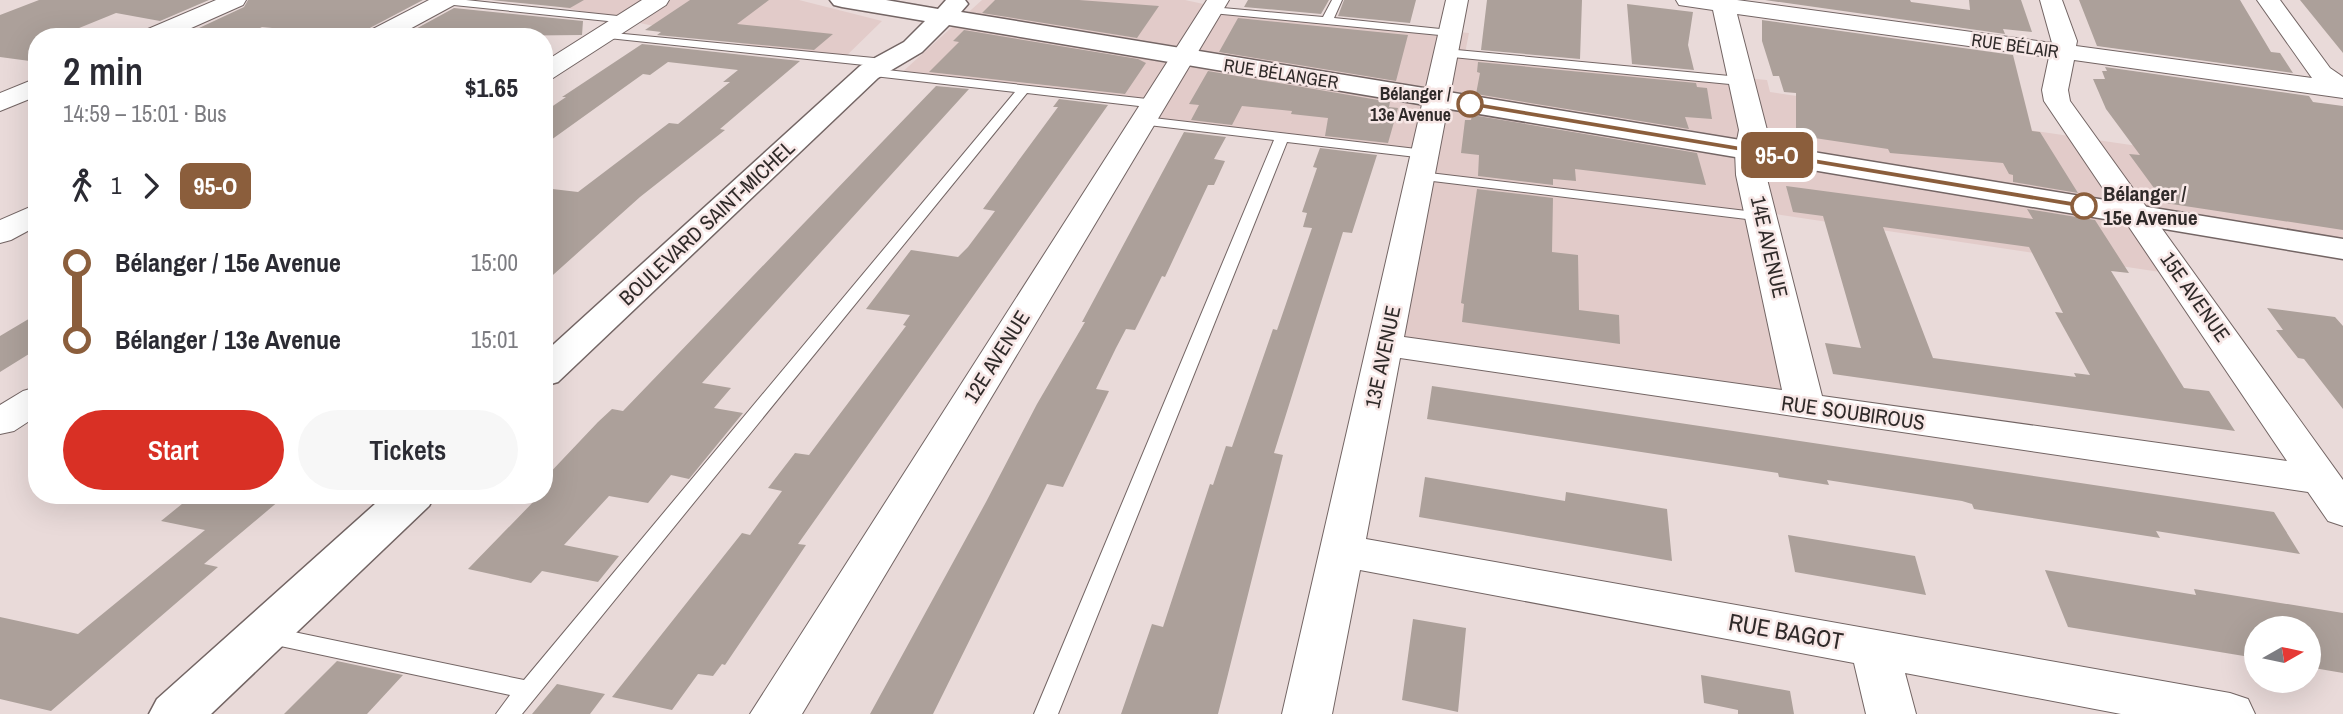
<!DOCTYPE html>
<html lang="en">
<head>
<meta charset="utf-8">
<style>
	:root { --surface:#fff; --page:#f7f7f7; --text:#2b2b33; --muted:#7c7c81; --accent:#d93025 }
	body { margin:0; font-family:"Archivo Narrow",sans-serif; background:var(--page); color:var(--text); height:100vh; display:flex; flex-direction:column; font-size:26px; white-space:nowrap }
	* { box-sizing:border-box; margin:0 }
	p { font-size:23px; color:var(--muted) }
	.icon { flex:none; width:38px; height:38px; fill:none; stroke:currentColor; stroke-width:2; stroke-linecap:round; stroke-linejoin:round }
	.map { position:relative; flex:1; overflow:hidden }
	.details { position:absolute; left:28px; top:28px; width:525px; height:476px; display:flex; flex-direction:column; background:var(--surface); border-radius:28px; box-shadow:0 7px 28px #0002 }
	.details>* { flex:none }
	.badge { padding:0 14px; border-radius:10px; font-size:24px; line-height:46px }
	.needle { width:46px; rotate:81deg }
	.buttons { position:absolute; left:2244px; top:616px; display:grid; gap:14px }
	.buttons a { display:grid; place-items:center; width:77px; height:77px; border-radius:50%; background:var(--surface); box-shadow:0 7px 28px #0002; font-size:35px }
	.map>.badge { position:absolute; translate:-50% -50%; box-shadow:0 0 0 4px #fff }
	.legs { display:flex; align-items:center; gap:10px; height:77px; padding:0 35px; font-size:23px }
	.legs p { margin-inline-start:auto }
	.overview { display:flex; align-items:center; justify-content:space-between; height:119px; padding:0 35px }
	h1 { font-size:38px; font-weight:600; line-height:52px }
	.button { display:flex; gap:14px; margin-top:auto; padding:14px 35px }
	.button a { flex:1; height:80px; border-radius:42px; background:var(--accent); color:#fff; font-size:28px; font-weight:600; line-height:80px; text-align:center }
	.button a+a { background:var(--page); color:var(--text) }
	ul { padding:0 35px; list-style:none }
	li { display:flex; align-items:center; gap:24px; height:77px; font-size:26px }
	li i { display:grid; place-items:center; width:10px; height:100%; margin:0 9px; background:currentColor }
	li i::after { content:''; width:18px; height:18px; margin:-9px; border:5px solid; border-radius:50%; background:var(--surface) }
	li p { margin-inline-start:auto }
	li:first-child i { background:linear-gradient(#0000 50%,currentColor 0) }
	li:last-child i { background:linear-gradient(currentColor 50%,#0000 0) }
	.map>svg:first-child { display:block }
</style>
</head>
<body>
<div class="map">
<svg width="2343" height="714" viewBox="0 0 2343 714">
	<rect width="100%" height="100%" fill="#e9dad9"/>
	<path fill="#e2cbc9" d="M 525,0 L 799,0 L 882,21 L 839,63 Z
		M 982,0 L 1185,0 L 1231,10 L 1469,33 L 1465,53 L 1767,80 L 1770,92 L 2343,176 L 2343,249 L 2135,214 L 2180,275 L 1762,212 L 1805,406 L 1386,345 L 1425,154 L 1145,121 L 1155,105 L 899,75 Z"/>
	<path fill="#aca09a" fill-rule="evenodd" d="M 39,0 L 209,0 L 160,21 L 116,13 L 57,37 L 37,37 L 37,62 L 0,57 L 0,15 Z
		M 248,0 L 423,0 L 366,30 L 362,37 L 262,27 L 245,36 L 199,28 L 244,7 Z
		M 491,0 L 584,0 L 570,8 Z
		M 690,0 L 769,0 L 737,24 L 833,34 L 814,50 L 657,35 L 661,32 L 645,30 Z
		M 995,0 L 1079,0 L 1159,6 L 1137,38 L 982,13 Z
		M 1248,0 L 1329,0 L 1321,14 L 1244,7 Z
		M 1344,0 L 1416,0 L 1410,23 L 1338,16 Z
		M 1487,0 L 1582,0 L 1580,59 L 1481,50 Z
		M 1765,0 L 1910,0 L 1911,2 L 1970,10 L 1969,0 L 2021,0 L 2032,32 L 2003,29 L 2005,34 Z
		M 2079,0 L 2240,0 L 2271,52 L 2280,53 L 2293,73 L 2097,46 Z
		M 2300,0 L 2343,0 L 2343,53 Z
		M 1627,4 L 1693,12 L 1688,45 L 1694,70 L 1632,64 Z
		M 454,8 L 583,21 L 582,35 L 401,37 Z
		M 1238,18 L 1408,35 L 1396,81 L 1219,52 Z
		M 1762,20 L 2013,55 L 2032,131 L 2040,132 L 2078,193 L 2013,182 L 2013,175 L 2009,174 L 2003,163 L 1890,153 L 1888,149 L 1801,136 L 1802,132 L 1796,131 L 1796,93 L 1784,92 L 1779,76 L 1773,76 L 1762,41 Z
		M 964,30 L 1138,59 L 1146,63 L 1125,94 L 929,72 L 959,42 L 953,41 Z
		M 642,44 L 800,61 L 720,129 L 725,130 L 640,197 L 544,283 L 544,188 L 578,192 L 669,123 L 678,124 L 730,82 L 723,82 L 738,70 L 668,62 L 650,75 L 643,74 L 544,145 L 544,112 L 566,97 L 562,97 Z
		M 1478,62 L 1696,83 L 1697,87 L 1707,88 L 1712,119 L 1685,117 L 1689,129 L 1476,94 L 1480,73 L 1477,72 Z
		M 2105,67 L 2309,96 L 2313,102 L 2343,106 L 2343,230 L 2165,203 L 2129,154 L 2140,155 L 2106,109 L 2093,79 L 2105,79 L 2102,71 L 2107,71 Z
		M 1208,71 L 1390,102 L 1389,107 L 1398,108 L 1388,143 L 1325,136 L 1328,118 L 1291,114 L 1292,111 L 1242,106 L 1232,125 L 1191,120 L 1199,105 L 1189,104 Z
		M 936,86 L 969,89 L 702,383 L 731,388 L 714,408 L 743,413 L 689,479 L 671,475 L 648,503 L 609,496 L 564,545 L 619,556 L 598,582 L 542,571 L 531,583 L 468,569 L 540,495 L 544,495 L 544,479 L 598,422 L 612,409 L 623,411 Z
		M 1059,99 L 1108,105 L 798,544 L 806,545 L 725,665 L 722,664 L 713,676 L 698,674 L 672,710 L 612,697 L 742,533 L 750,535 L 782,491 L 768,488 L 795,453 L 809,455 L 906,326 L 903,325 L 910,315 L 866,309 L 911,250 L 958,257 L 968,247 L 995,211 L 983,209 L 1058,107 L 1053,107 Z
		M 1472,115 L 1697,153 L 1706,185 L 1575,169 L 1576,181 L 1553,179 L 1553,185 L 1478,176 L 1479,155 L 1461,153 L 1465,120 L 1471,120 Z
		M 1184,132 L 1226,137 L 1214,159 L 1225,161 L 1214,185 L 1208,185 L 1165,277 L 1162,276 L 1135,330 L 1126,329 L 1116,348 L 1096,389 L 1109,391 L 1063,487 L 1047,484 L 933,714 L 870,714 L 986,502 L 1037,404 L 1085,322 L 1082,322 Z
		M 1320,148 L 1377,155 L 1352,233 L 1343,232 L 1274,453 L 1283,455 L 1218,714 L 1121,714 L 1152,624 L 1163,627 L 1210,484 L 1213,485 L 1226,446 L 1232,447 L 1273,329 L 1277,330 L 1312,228 L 1303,227 L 1307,213 L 1302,212 L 1317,168 L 1313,167 Z
		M 1786,186 L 2033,219 L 2027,209 L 2095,220 L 2129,273 L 2111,271 L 2184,388 L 2209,391 L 2235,431 L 1833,374 L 1825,343 L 1861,348 L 1823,216 L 1793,212 ZM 1883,227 L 2029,247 L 2063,313 L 2055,312 L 2090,375 L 2074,373 L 2076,377 L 1933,358 Z
		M 1477,189 L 1553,198 L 1552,252 L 1578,255 L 1579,310 L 1619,315 L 1620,344 L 1462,322 L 1464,304 L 1461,303 Z
		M 2267,308 L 2335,317 L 2343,326 L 2343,409 L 2304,359 L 2298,358 L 2276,330 L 2283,330 Z
		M 37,314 L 37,349 L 0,372 L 0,336 Z
		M 1432,386 L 2274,512 L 2300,554 L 2156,531 L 2160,538 L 1974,509 L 1972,504 L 1962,501 L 1827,480 L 1829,485 L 1779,477 L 1778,473 L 1427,419 Z
		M 1425,477 L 1565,501 L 1566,492 L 1667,509 L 1672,561 L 1419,517 Z
		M 193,495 L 286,495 L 204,564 L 218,567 L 51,711 L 0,699 L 0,617 L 78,634 L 205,530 L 161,521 Z
		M 1788,535 L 1915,556 L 1926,595 L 1795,572 Z
		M 2045,570 L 2196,595 L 2194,589 L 2343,613 L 2343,673 L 2308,667 L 2308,628 L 2256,628 L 2256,658 L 2068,627 Z
		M 1413,619 L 1466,628 L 1458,712 L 1402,700 Z
		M 337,661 L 403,675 L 367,714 L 284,714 Z
		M 1701,675 L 1790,691 L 1794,714 L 1738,714 L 1738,710 L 1704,703 Z
		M 557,684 L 605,694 L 590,714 L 532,714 Z"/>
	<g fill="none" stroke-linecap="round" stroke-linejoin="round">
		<defs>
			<path id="lane" d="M 439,0 L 466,0 L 627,17 L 633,20 L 627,23 L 444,4 Z
				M 1332,0 L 1342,0 L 1334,18 L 1450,30 L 1456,33 L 1450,36 L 1212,13 L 1206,10 L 1212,7 L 1323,17 Z
				M 603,32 L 874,58 L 880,62 L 874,66 L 599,37 L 599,33 Z
				M 1446,49 L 1740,77 L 1746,81 L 1740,85 L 1442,56 L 1442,50 Z
				M 869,68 L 1156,100 L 1162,104 L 1156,108 L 1027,93 L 522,714 L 496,714 L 510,695 L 257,641 L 254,635 L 257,629 L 265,626 L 524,680 L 1015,92 L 865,75 L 863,72 Z
				M 1145,117 L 1425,150 L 1432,154 L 1425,158 L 1287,142 L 1058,714 L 1034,714 L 1274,140 L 1140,124 L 1140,118 Z
				M 1421,172 L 1763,213 L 1770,217 L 1763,221 L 1416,179 L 1416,173 Z"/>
			<path id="street" d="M 216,0 L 246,0 L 243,5 L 171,37 L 138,37 L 141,32 Z
				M 429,0 L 457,0 L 454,5 L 395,37 L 364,37 L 367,32 Z
				M 642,0 L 669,0 L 666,5 L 553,78 L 544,81 L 544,62 Z
				M 1207,0 L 1229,0 L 802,714 L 750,714 Z
				M 1446,0 L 1468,0 L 1404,337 L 1782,390 L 1736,175 L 1735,151 L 1739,130 L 1713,10 L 1679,5 L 1676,0 L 1737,0 L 2052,43 L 2040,0 L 2062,0 L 2077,41 L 2076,46 L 2312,78 L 2257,0 L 2280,0 L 2330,68 L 2343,77 L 2343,98 L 2074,60 L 2068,90 L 2070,101 L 2343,480 L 2343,526 L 2328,521 L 2308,492 L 1400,358 L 1366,539 L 2230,693 L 2248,699 L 2255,714 L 2121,714 L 1905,673 L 1916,714 L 1866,714 L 1854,663 L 1360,570 L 1332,714 L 1282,714 ZM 1737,14 L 2049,57 L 2042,90 L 2044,101 L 2287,461 L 1822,396 L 1766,175 L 1763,151 L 1767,130 Z
				M 37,78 L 37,96 L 0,111 L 0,93 Z
				M 37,204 L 37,226 L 11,240 L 0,243 L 0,220 Z
				M 37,387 L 37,416 L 14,431 L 0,434 L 0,405 L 23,391 Z"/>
			<path id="secondary" d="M 830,0 L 886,0 L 938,9 L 946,0 L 965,0 L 968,4 L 961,12 L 2343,239 L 2343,259 L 949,25 L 922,52 L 878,78 L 558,382 L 544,386 L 544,353 L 860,66 L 904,42 L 925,21 L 842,7 L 834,5 Z
				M 385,495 L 435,495 L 429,506 L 211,714 L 149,714 L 157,699 Z"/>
		</defs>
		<use href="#lane" stroke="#736564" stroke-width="2"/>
		<use href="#street" stroke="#736564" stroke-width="2"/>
		<use href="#secondary" stroke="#736564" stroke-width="3"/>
		<use href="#lane" fill="#fff" fill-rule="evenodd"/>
		<use href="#street" fill="#fff" fill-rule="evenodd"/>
		<use href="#secondary" fill="#fff" fill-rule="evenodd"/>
	</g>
	<path fill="#8b5e3c" stroke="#fff" stroke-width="2" d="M 1470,101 L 2084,203 L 2090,206 L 2084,209 L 1466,106 L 1466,102 Z"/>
	<g fill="#fff" stroke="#8b5e3c" stroke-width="3.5">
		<circle cx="1470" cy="104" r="12"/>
		<circle cx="2084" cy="206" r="12"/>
	</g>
	<g text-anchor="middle" stroke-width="5" stroke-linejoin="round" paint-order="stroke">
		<g font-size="18" fill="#2f2a29" stroke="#f7e7e6">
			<text transform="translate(2015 46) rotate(8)" y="6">RUE BÉLAIR</text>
			<text transform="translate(1281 74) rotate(9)" y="6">RUE BÉLANGER</text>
		</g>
		<g font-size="18" font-weight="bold" fill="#2f2a29" stroke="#f7e7e6" text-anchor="end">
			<text x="1451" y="100">Bélanger /<tspan x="1451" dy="21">13e Avenue</tspan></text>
		</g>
		<g font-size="21" font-weight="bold" fill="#2f2a29" stroke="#f7e7e6" text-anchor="start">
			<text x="2103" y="201">Bélanger /<tspan x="2103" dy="24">15e Avenue</tspan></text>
		</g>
		<g font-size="21" fill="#2f2a29" stroke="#f7e7e6">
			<text transform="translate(707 223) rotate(-43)" y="7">BOULEVARD SAINT-MICHEL</text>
			<text transform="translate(1769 247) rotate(77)" y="7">14E AVENUE</text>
			<text transform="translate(2195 297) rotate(55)" y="7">15E AVENUE</text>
			<text transform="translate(997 357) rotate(-58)" y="7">12E AVENUE</text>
			<text transform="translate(1383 357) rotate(-78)" y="7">13E AVENUE</text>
			<text transform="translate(1853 413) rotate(8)" y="7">RUE SOUBIROUS</text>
		</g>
		<g font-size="24" fill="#2f2a29" stroke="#f7e7e6">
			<text transform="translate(1786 632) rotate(10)" y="8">RUE BAGOT</text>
		</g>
	</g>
</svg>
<div class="buttons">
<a><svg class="needle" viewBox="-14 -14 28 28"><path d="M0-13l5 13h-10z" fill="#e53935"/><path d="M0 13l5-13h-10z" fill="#7c7c81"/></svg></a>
</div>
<b class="badge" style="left:1777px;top:155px;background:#8b5e3c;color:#fff">95-O</b>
<section class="details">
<div class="overview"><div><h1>2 min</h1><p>14:59 – 15:01 · Bus</p></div><b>$1.65</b></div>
<div class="legs"><svg class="icon" aria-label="walk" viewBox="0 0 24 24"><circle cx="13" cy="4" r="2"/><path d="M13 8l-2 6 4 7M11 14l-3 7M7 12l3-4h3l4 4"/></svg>1<svg class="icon" aria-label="forward" viewBox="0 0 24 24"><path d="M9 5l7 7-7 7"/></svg><b class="badge" style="background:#8b5e3c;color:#fff">95-O</b></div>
<ul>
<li><i style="color:#8b5e3c"></i><b>Bélanger / 15e Avenue</b><p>15:00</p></li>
<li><i style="color:#8b5e3c"></i><b>Bélanger / 13e Avenue</b><p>15:01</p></li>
</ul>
<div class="button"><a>Start</a><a>Tickets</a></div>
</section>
</div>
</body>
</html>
